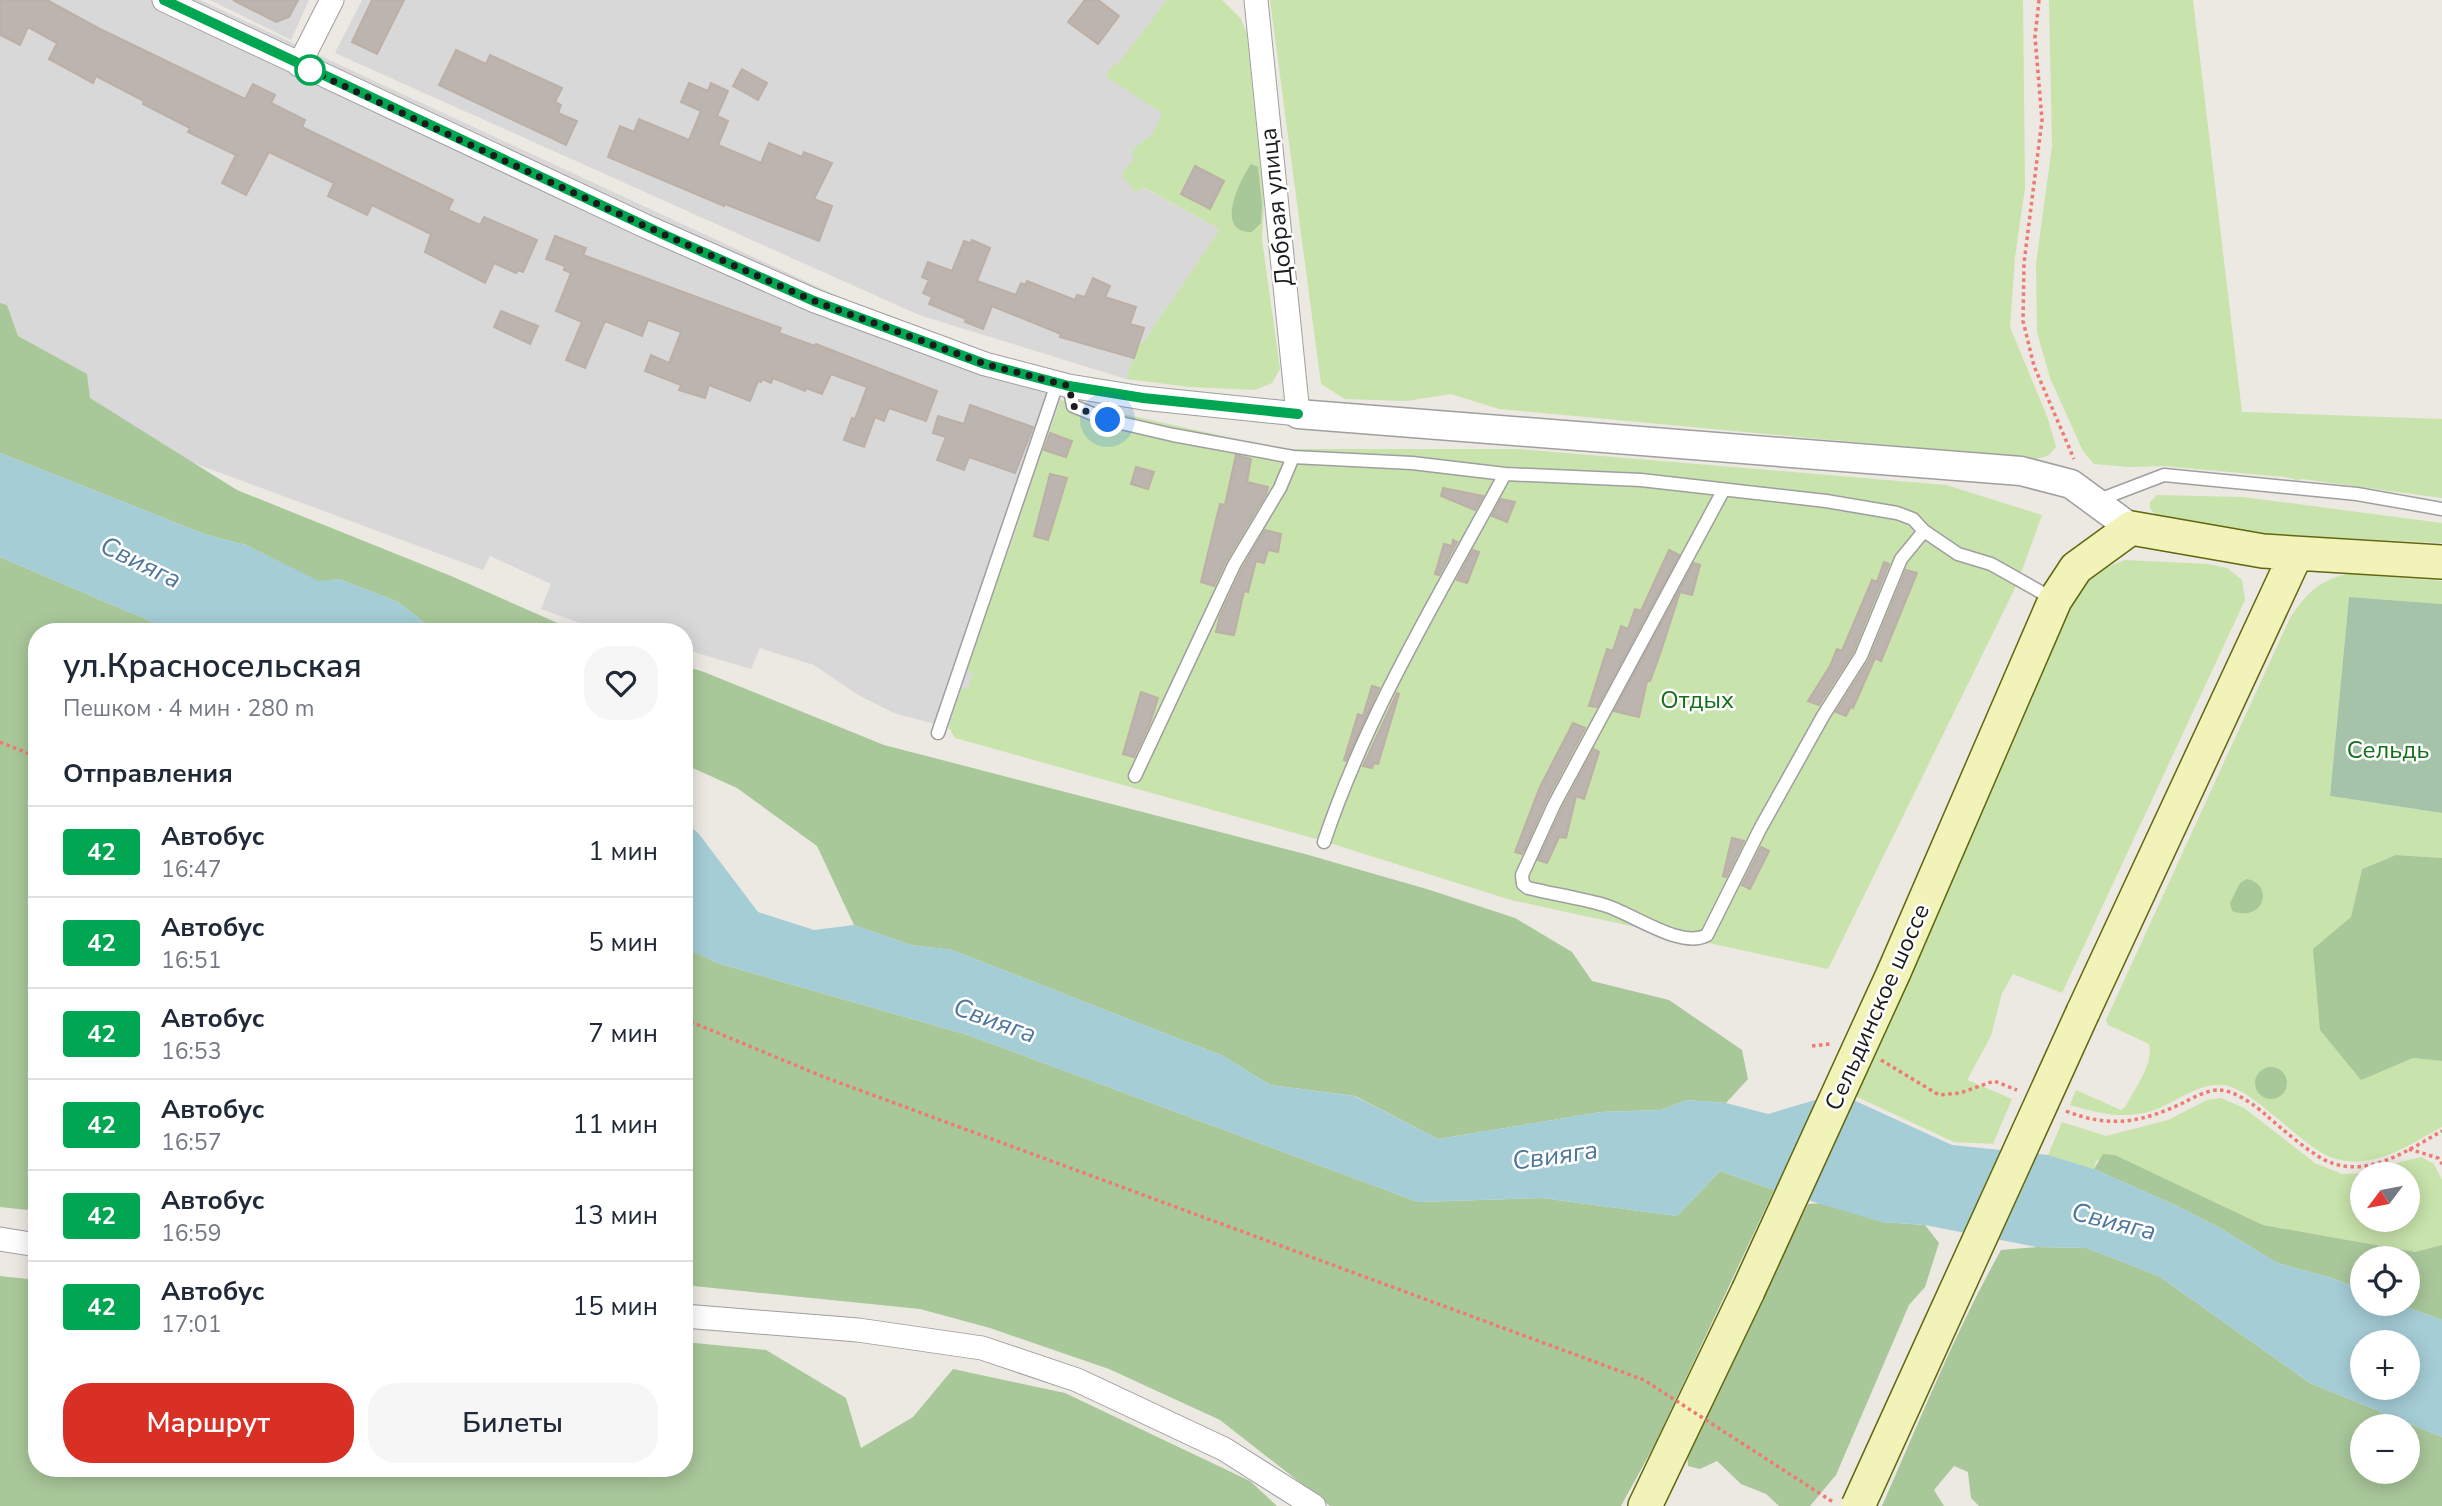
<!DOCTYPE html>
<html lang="ru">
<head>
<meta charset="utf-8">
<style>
	:root { --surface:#fff; --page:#f6f6f7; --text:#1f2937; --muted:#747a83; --line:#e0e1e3; --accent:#d93025 }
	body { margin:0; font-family:"Nunito Sans",sans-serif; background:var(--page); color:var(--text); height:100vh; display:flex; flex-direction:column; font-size:26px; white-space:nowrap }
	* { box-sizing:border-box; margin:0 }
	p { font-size:23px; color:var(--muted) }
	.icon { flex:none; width:38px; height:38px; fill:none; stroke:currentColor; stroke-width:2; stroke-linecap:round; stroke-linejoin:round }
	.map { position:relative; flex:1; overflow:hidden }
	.drawer { position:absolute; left:28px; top:623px; width:665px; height:854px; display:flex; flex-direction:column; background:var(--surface); border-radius:28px; box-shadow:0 4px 18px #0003 }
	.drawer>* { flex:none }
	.badge { padding:0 14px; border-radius:5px; font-size:24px; line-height:46px }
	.needle { width:46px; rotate:238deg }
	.controls { position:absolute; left:2350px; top:1162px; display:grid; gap:14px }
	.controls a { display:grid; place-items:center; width:70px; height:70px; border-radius:50%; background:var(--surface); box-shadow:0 4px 18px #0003; font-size:35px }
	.you { position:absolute; width:35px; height:35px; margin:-18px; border:5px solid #fff; border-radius:50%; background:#1a73e8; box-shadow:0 0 0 10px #1a73e833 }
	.map>.badge { position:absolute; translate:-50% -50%; box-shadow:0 0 0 4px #fff }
	h2 { padding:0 35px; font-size:26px; line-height:63px }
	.round { display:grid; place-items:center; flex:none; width:74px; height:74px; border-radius:28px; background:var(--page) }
	.overview { display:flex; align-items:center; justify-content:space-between; height:119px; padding:0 35px }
	h1 { font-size:33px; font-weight:600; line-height:52px }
	.primary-button { display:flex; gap:14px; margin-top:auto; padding:14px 35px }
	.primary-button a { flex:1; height:80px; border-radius:28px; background:var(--accent); color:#fff; font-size:28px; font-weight:600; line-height:80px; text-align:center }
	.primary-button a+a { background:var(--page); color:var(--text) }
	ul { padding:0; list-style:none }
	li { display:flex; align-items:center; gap:21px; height:91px; padding:0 35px; border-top:2px solid var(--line) }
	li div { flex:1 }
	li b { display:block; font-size:26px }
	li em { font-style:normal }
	li .badge { min-width:77px; font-weight:700; text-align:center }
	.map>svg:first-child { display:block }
</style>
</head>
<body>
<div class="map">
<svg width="2442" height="1506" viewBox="0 0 2442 1506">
	<rect width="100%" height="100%" fill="#ece8e2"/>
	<path fill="#d9d8d8" d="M 0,0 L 200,0 L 1061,400 L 1036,465 L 1011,545 L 1002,565 L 967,669 L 974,672 L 968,690 L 961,689 L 949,728 L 894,713 L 858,695 L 814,665 L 760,648 L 751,669 L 684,649 L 684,632 L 615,632 L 583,624 L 541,609 L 551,584 L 490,556 L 483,570 L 102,429 L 0,394 Z
		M 210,0 L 309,0 L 291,40 Z
		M 362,0 L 1167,0 L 1117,66 L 1114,64 L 1163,113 L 1131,181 L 1220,229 L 1143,343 L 1140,342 L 1126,379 L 919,315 L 335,53 Z"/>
	<path fill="#c8e3ab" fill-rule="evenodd" d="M 1167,0 L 1222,0 L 1241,19 L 1247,34 L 1264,203 L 1262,239 L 1280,369 L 1272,383 L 1255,390 L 1190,387 L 1126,379 L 1139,342 L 1143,343 L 1220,229 L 1143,187 L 1141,190 L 1133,191 L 1131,185 L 1122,177 L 1124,169 L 1132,162 L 1133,149 L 1153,134 L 1162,113 L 1105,76 L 1114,64 L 1117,65 Z
		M 1270,0 L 2023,0 L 2025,188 L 2015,257 L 2010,327 L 2048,419 L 2056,447 L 2048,456 L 2036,459 L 1499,409 L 1451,394 L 1406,401 L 1345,399 L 1321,384 Z
		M 2049,0 L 2193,0 L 2242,412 L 2442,419 L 2442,498 L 2302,479 L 2297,480 L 2285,477 L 2164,466 L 2128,467 L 2094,464 L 2083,451 L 2050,378 L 2037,332 L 2036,264 L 2052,146 Z
		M 1061,400 L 1281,449 L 1518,449 L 1946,485 L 2042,515 L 2017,584 L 1828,969 L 1511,900 L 1320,840 L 955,738 L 949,728 L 961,688 L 968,689 L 973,672 L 967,670 L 1002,565 L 1011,545 L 1036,465 Z
		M 2157,495 L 2243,497 L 2442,523 L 2442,543 L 2222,532 L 2162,520 L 2150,509 L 2150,502 Z
		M 2125,560 L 2208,564 L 2227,568 L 2242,580 L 2245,600 L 2062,993 L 2013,974 L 2002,993 L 1991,1036 L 1967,1080 L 2012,1099 L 1993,1144 L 1954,1142 L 1851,1094 L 2072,601 C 2091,576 2095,571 2125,560 Z
		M 2347,574 L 2442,581 L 2442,604 L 2349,597 L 2330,796 L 2442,813 L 2442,858 L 2396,855 L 2362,869 L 2351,917 L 2361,1079 L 2413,1058 L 2442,1061 L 2442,1127 C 2409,1145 2373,1171 2333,1158 C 2315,1152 2292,1130 2277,1118 C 2262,1106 2246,1091 2228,1086 C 2200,1079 2173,1106 2148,1112 C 2120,1119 2097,1113 2070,1105 L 2076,1090 L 2121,1110 L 2125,1107 C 2134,1090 2154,1064 2149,1044 L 2108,1025 L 2106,1020 L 2290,618 C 2308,592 2317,582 2347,574 Z
		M 2221,1098 L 2244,1108 L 2315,1163 L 2342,1174 L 2374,1173 L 2400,1162 L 2421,1157 L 2434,1164 L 2442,1180 L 2442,1245 L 2415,1252 L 2263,1225 L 2115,1155 L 2096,1161 L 2094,1169 L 2048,1155 L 2062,1122 L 2106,1136 L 2168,1120 L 2207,1100 ZM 2362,1174 L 2408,1174 L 2408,1220 L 2362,1220 Z"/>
	<path fill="#a9c89a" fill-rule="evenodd" d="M 1251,164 L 1258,167 L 1262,204 L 1261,223 L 1252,232 C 1214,233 1239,181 1251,164 Z
		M 0,303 L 7,305 L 18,336 L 87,374 L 90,398 L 237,490 L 451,576 L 578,632 L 436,632 L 398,602 L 339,579 L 319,582 L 246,545 L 207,535 L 0,453 Z
		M 0,557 L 176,632 L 37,632 L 37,1211 L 0,1207 Z
		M 684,666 L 704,672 L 884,745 L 1305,854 L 1430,890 L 1515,918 L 1572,952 L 1592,981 L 1669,1000 L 1742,1050 L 1748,1079 L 1726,1103 L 1687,1100 L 1661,1110 L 1601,1112 L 1438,1139 L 1355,1096 L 1270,1085 L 1223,1056 L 952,950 L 911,945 L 854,925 L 817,846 L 737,788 L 684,764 Z
		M 2396,855 L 2442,858 L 2442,1061 L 2413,1058 L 2361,1080 L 2320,1030 L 2313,949 L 2351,917 L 2362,869 Z
		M 2247,879 C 2274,884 2265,923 2232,911 L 2230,903 L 2240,883 Z
		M 684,947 L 717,963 L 968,1035 L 1418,1202 L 1542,1198 L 1677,1216 L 1720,1171 L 1774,1190 L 1655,1444 L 1621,1506 L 1330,1506 L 1220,1420 L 1109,1369 L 990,1328 L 920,1309 L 684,1285 Z
		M2255 1083a16 16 0 1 1 32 0a16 16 0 1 1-32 0Z
		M 2103,1154 L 2115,1155 L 2263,1225 L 2415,1252 L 2442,1245 L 2442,1320 L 2399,1304 L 2408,1304 L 2408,1258 L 2362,1258 L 2362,1290 L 2332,1278 L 2277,1263 L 2220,1228 L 2175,1205 L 2094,1169 Z
		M 1823,1203 L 1882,1222 L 1925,1225 L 1939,1243 L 1925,1287 L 1909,1305 L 1836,1475 L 1810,1506 L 1779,1506 L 1766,1494 L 1741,1484 L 1717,1461 L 1700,1469 L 1688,1466 L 1687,1452 L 1808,1204 Z
		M 2037,1247 L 2087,1248 L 2159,1276 L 2310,1383 L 2442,1437 L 2442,1506 L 1979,1506 L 1971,1498 L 1968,1472 L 1954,1466 L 1934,1490 L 1944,1506 L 1882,1506 C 1920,1420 1955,1332 2001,1250 ZM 2362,1426 L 2408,1426 L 2408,1472 L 2362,1472 Z
		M 0,1276 L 37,1280 L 37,1468 L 684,1468 L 684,1342 L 766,1350 L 846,1398 L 861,1448 L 913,1417 L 953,1369 L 1065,1393 L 1250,1481 L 1277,1506 L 0,1506 Z"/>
	<path fill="#a5c3a9" d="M 2349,597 L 2442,604 L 2442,813 L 2330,796 Z"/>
	<path fill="#a5cdd6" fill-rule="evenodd" d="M 0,453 L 207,535 L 246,545 L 319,581 L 339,579 L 398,602 L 436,632 L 176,632 L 0,557 Z
		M 684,820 L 699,834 L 758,912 L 814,930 L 854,925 L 911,945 L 952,950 L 1223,1056 L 1270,1085 L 1354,1096 L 1438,1139 L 1601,1112 L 1661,1110 L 1687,1100 L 1726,1103 L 1768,1114 L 1822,1098 L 1849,1098 L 1952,1145 L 2048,1155 L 2094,1169 L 2175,1205 L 2220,1228 L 2277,1263 L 2332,1278 L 2362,1290 L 2362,1304 L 2399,1304 L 2442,1320 L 2442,1437 L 2310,1383 L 2159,1276 L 2087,1248 L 2037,1247 L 1925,1225 L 1882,1222 L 1774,1190 L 1720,1171 L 1677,1216 L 1542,1198 L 1418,1202 L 968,1035 L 717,963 L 684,947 ZM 2362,1342 L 2408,1342 L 2408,1388 L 2362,1388 Z"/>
	<path fill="#bcb4af" stroke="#bcafa5" stroke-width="2" d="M 0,0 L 47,0 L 100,29 L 245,99 L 253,84 L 275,95 L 271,103 L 305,120 L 302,127 L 453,200 L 448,210 L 480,225 L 484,217 L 537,240 L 523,272 L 518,270 L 516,273 L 494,263 L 485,283 L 425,252 L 431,234 L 372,205 L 367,215 L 328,196 L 334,183 L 269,152 L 246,195 L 222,183 L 236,155 L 188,132 L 190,128 L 143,104 L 144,101 L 96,76 L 93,83 L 49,59 L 57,43 L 28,27 L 20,45 L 0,35 Z
		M 233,0 L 298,0 L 289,17 L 276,22 Z
		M 372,0 L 404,0 L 377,54 L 352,42 Z
		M 1085,0 L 1098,0 L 1119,16 L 1098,44 L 1068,22 Z
		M 456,50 L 486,64 L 490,55 L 562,88 L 555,102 L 561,105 L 558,113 L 577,121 L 566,145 L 439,85 Z
		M 742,69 L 767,83 L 758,100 L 733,86 Z
		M 689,83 L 708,91 L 711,83 L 728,91 L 717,116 L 728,121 L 718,145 L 761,163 L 769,143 L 802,157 L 804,152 L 832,163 L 814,199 L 832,206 L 819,241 L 725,204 L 724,206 L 608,157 L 620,126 L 634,132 L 639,119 L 689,140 L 701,111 L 681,102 Z
		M 1195,166 L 1224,181 L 1210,209 L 1181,194 Z
		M 555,236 L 586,248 L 583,255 L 781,328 L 779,333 L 815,346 L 816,344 L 937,391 L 926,421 L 889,408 L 884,421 L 875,417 L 864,447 L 844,440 L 852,418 L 855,419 L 867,387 L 831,374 L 822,394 L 806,388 L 805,391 L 773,378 L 771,383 L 762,379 L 761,382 L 758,381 L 750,401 L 709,385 L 705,398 L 679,390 L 681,385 L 645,371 L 651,355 L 669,363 L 681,332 L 648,320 L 642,336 L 605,321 L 585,368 L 566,360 L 582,322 L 556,311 L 571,273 L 564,270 L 565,266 L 546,259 Z
		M 972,240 L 990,248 L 977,281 L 1016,295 L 1021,283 L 1025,285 L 1027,281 L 1075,300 L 1077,295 L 1085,297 L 1093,278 L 1110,286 L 1105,297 L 1136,307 L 1130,324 L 1144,328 L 1134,358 L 1060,337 L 1061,334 L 992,306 L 983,329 L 965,322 L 966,319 L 929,304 L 932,297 L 923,293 L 929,280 L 922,277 L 928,262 L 952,271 L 964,241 L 971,243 Z
		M 501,311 L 538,326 L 530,344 L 494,327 Z
		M 970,405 L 1033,427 L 1015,473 L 969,457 L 964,470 L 937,460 L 946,437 L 933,433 L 938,416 L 964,424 Z
		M 1050,433 L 1072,441 L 1066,457 L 1044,450 Z
		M 1236,455 L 1251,459 L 1247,482 L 1268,487 L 1266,494 L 1226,561 L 1214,586 L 1201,582 L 1220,504 L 1225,505 Z
		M 1136,467 L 1154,472 L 1148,489 L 1131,484 Z
		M 1050,474 L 1067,478 L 1048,540 L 1034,536 Z
		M 1443,488 L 1483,496 L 1475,510 L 1441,496 Z
		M 1501,499 L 1515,502 L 1507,522 L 1492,516 Z
		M 1265,530 L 1281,534 L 1278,552 L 1268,550 L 1264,563 L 1256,561 L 1248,592 L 1244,591 L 1234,635 L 1216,632 L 1220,616 L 1242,569 Z
		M 1453,540 L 1457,542 L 1439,575 L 1435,574 L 1444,544 L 1452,546 Z
		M 1473,550 L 1479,552 L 1467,583 L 1457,580 Z
		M 1669,550 L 1679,555 L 1597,707 L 1589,706 L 1607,649 L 1613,651 L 1621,626 L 1628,629 L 1635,609 L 1641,611 Z
		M 1884,562 L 1889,564 L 1853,652 L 1819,705 L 1808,701 L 1830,666 L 1837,649 L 1842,651 L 1872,580 L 1877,582 Z
		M 1694,563 L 1700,565 L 1692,595 L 1680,592 L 1660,654 L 1650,681 L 1647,681 L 1639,717 L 1614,711 Z
		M 1906,570 L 1917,573 L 1881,661 L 1875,658 L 1853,708 L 1851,706 L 1846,716 L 1836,712 L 1869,660 Z
		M 1372,686 L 1379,688 L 1346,761 L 1344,760 L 1358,714 L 1363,716 Z
		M 1141,692 L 1158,698 L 1150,723 L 1134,757 L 1123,754 Z
		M 1397,693 L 1399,694 L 1378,764 L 1374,763 L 1372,768 L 1363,766 Z
		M 1573,723 L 1585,728 L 1546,801 L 1522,854 L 1515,852 L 1540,787 Z
		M 1594,749 L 1599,752 L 1584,799 L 1576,796 L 1566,838 L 1559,837 L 1547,863 L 1538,860 L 1562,809 Z
		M 1732,838 L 1744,841 L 1726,877 L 1723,876 Z
		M 1761,847 L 1769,851 L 1750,889 L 1742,885 Z"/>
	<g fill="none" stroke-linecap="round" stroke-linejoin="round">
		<defs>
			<path id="service" d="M 1069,386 L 1073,406 L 1108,420 L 1173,435 L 1293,457 L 1412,463 L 1505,474 L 1641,480 L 1826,501 L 1897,513 L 1913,519 L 1924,531
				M 1723,491 L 1554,805 L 1522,875 L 1523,884 L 1528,888 C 1553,894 1579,898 1604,905 C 1630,912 1681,950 1707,935 L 1760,829 L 1823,716 L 1861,656 L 1901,559 L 1924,531 L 1958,554 L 1991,564 L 2055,600
				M 2096,501 L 2164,475 L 2357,494 L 2442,509
				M 938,733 L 1057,384
				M 1135,776 L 1234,565 L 1280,488 L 1293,457
				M 1324,842 C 1367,713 1440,594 1505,474"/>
			<path id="minor" d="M 164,0 L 645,226 L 815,301 L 985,364 L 1069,386 L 1143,398 L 1298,414 L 1256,0
				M 299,65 L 332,0
				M 0,1239 L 37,1245
				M 684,1316 L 858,1330 L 982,1348 L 1077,1380 L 1224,1449 L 1314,1506"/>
			<path id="tertiary" d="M 1298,414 L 2021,471 L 2071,484 L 2131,528"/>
			<path id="secondary" d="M 1894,972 L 2055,600 L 2076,568 L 2131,528 L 2263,551 L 2442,562
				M 2083,1012 L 2296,554
				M 1645,1506 L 1748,1291"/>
		</defs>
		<use href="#service" stroke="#9f9f9f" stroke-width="15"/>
		<use href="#minor" stroke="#9f9f9f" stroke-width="25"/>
		<use href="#tertiary" stroke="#9f9f9f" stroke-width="31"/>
		<use href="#secondary" stroke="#60670d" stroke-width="36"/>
		<path stroke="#ed7b72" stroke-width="3.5" stroke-dasharray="3.5 3.5" stroke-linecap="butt" d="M 2039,0 L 2035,37 L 2042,120 L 2024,263 L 2023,321 L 2034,366 L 2074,459
			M 0,742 L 37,757
			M 1812,1046 L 1830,1044
			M 1881,1060 L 1939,1095 L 1960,1093 L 1994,1081 L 2017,1090
			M 2066,1111 C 2111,1129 2143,1122 2185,1102 C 2194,1097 2210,1089 2220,1090 C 2236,1091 2256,1106 2267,1116 C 2281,1128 2315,1158 2332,1163 C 2370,1177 2410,1149 2442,1131
			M 2409,1149 L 2438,1158 L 2442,1164"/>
		<use href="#service" stroke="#fff" stroke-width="12"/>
		<use href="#minor" stroke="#fff" stroke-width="23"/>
		<use href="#tertiary" stroke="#fff" stroke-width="28"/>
		<use href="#secondary" stroke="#f2f3b9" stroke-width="33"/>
		<defs>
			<path id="secondary-bridge" d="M 1748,1291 L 1894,972
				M 1858,1506 L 2083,1012"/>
		</defs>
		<use href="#secondary-bridge" stroke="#60670d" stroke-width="36" stroke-linecap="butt"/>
		<path stroke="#ed7b72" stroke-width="3.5" stroke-dasharray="3.5 3.5" stroke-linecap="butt" d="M 684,1019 L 824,1077 L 1644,1380 L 1833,1502"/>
		<use href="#secondary-bridge" stroke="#f2f3b9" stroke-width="33"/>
	</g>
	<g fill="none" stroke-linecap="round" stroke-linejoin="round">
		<defs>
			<path id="line" d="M 164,0 L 669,237 L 814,301 L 985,364 L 1069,386 L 1143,398 L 1298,414"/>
		</defs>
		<use href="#line" stroke="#fff" stroke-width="16"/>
		<use href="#line" stroke="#00a651" stroke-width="10"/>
		<path stroke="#1b1b1b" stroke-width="7" stroke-dasharray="0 12.6" d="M 310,70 L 299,65 L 645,226 L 814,301 L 985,364 L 1069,386 L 1073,406 L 1108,420"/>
	</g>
	<circle fill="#fff" stroke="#00a651" stroke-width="3.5" cx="310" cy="70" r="14"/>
	<g text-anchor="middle" stroke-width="5" stroke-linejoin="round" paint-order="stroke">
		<g font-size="24" fill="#1b1b1b" stroke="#fff">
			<text transform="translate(1276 207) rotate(-96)" y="8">Добрая улица</text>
			<text transform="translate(1877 1007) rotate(-66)" y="8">Сельдинское шоссе</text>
		</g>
		<g font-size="24" fill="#146f19" stroke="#fff">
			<text x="1697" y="708">Отдых</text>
			<text x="2388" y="758">Сельдь</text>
		</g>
		<g font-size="26" font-style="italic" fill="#4e779b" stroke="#fff">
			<text transform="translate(141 562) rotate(26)" y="9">Свияга</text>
			<text transform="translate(995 1020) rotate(20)" y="9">Свияга</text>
			<text transform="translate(1555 1155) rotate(-8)" y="9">Свияга</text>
			<text transform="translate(2114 1221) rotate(14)" y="9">Свияга</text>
		</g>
	</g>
</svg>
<div class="controls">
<a><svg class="needle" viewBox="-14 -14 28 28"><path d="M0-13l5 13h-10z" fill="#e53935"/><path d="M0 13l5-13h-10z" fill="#747a83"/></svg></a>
<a><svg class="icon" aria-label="locate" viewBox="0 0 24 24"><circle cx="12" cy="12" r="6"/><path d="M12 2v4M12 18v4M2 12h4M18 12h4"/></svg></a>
<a>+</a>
<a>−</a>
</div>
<div class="you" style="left:1108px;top:420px"></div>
<section class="drawer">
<div class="overview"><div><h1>ул.Красносельская</h1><p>Пешком · 4 мин · 280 m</p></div><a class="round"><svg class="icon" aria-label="heart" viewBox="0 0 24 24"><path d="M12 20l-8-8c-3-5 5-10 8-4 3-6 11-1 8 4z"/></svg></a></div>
<h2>Отправления</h2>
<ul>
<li><span class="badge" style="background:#00a651;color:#fff">42</span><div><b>Автобус</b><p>16:47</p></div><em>1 мин</em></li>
<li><span class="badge" style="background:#00a651;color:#fff">42</span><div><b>Автобус</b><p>16:51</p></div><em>5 мин</em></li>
<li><span class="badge" style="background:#00a651;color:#fff">42</span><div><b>Автобус</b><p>16:53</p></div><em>7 мин</em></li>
<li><span class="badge" style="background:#00a651;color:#fff">42</span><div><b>Автобус</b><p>16:57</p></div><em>11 мин</em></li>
<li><span class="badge" style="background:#00a651;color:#fff">42</span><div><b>Автобус</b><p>16:59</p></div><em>13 мин</em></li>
<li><span class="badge" style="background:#00a651;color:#fff">42</span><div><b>Автобус</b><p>17:01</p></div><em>15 мин</em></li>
</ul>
<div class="primary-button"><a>Маршрут</a><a>Билеты</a></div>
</section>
</div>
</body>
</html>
